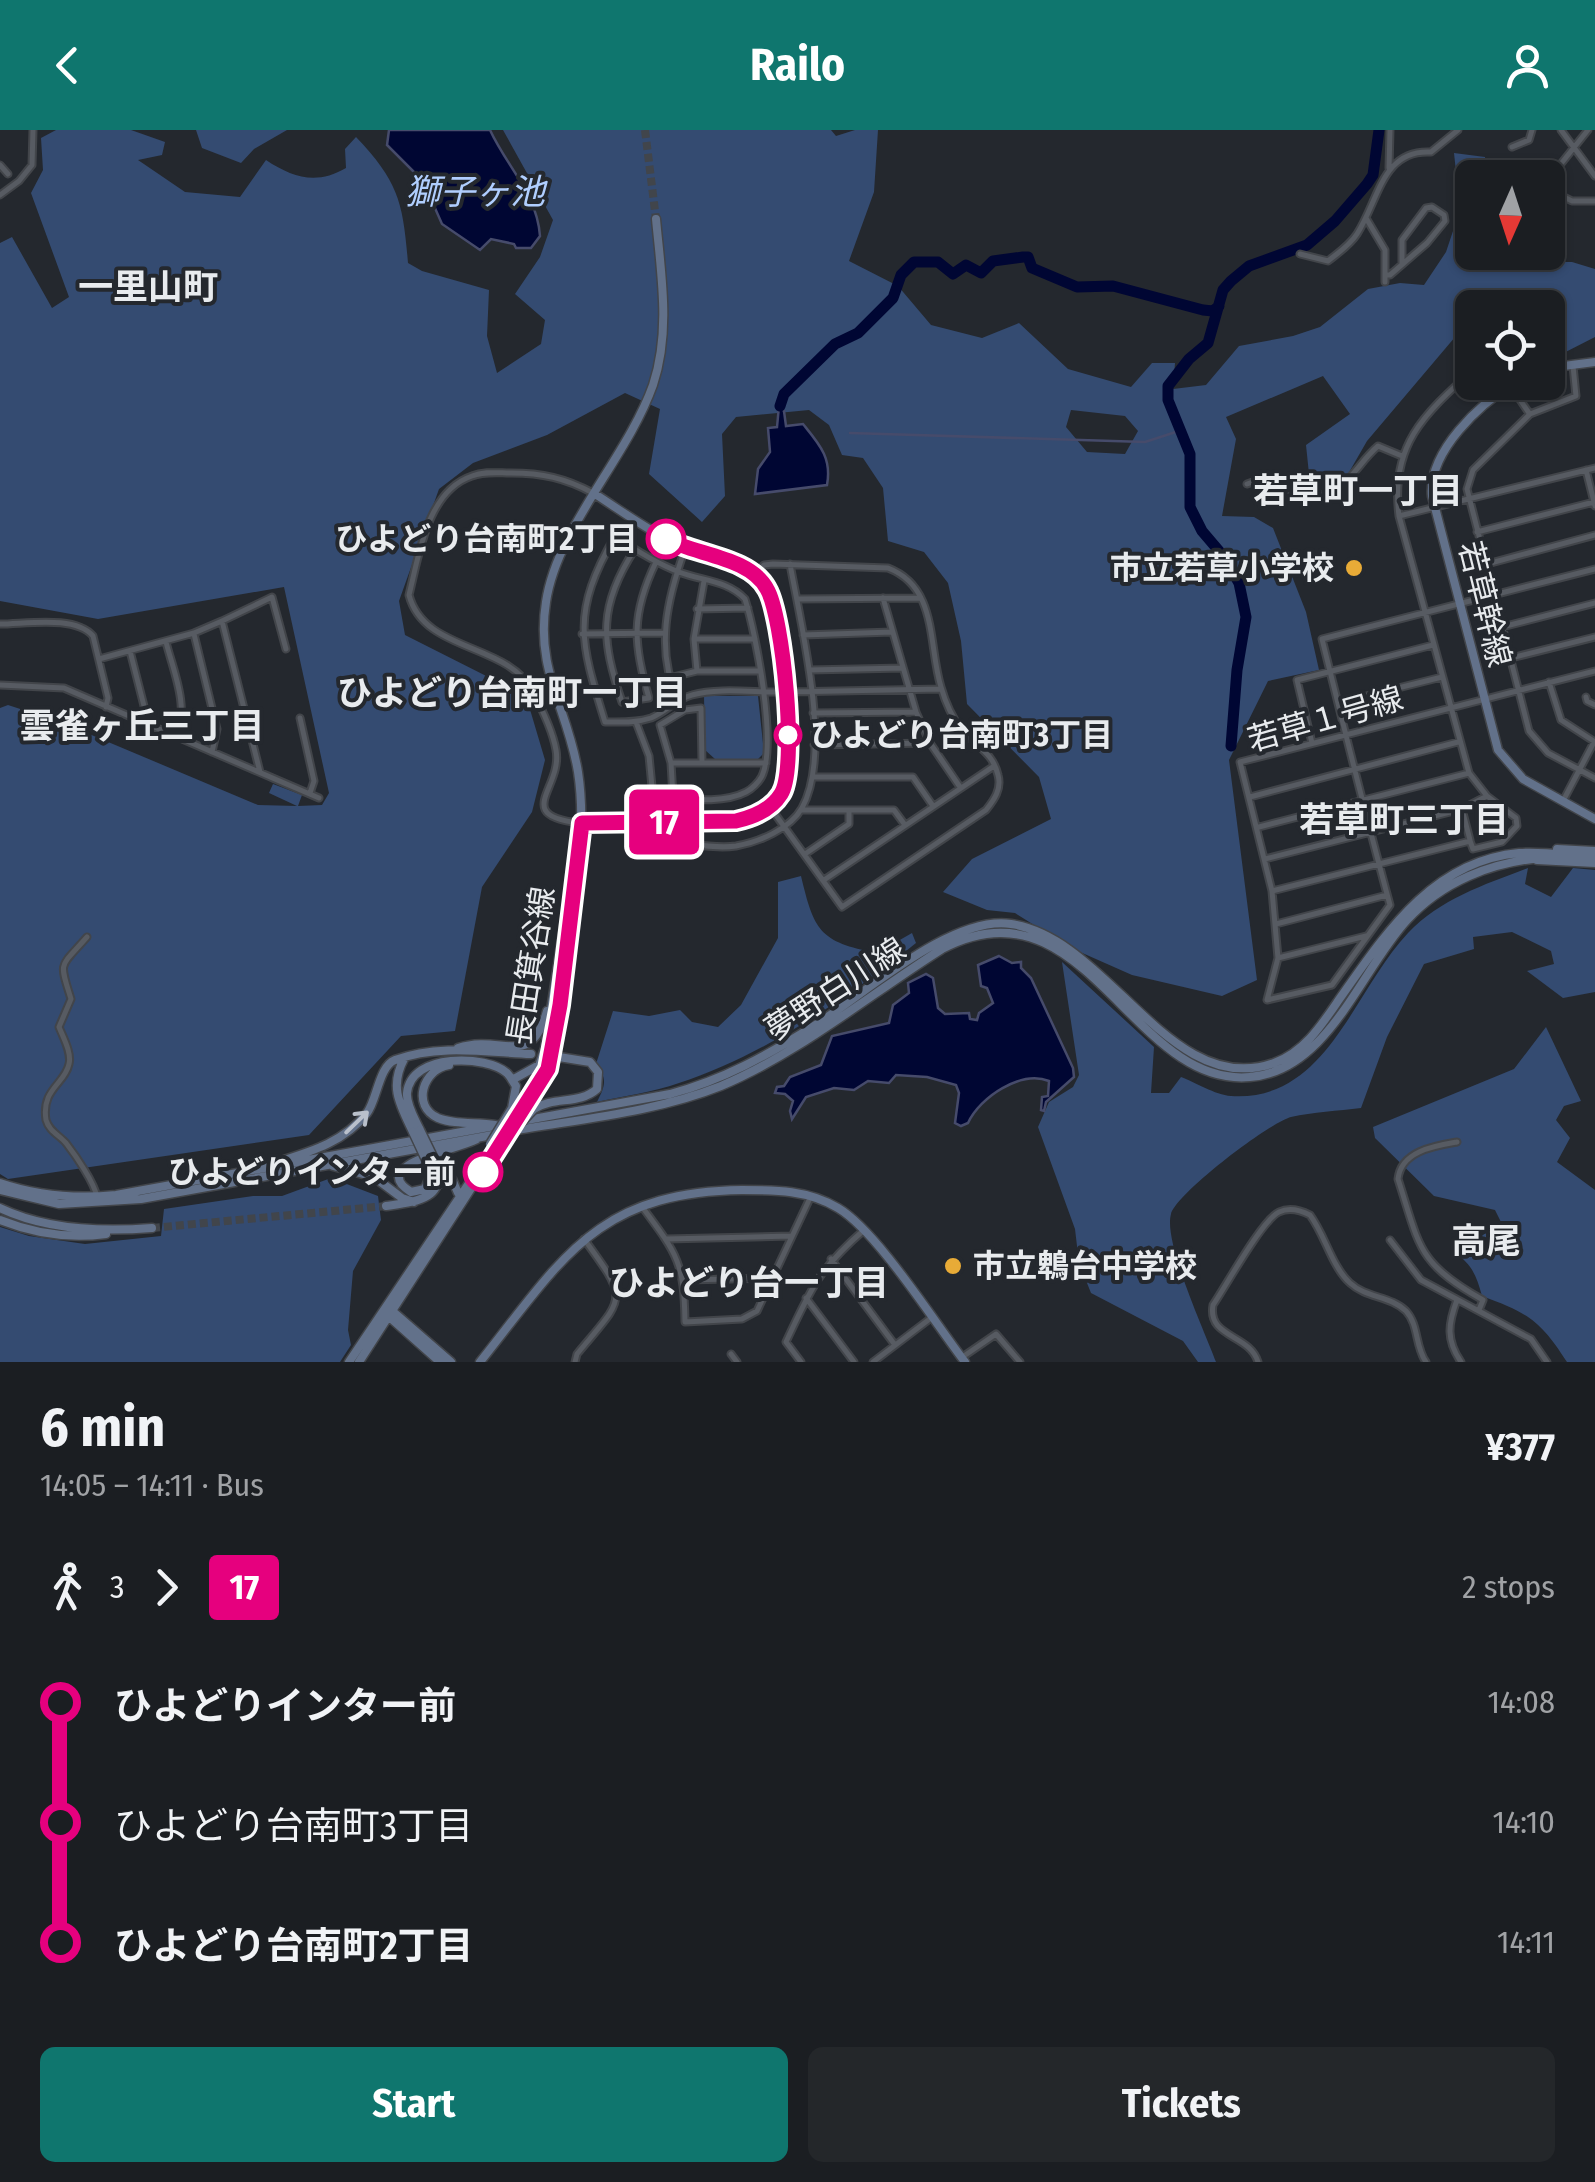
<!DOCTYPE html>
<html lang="en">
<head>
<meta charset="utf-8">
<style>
	:root { --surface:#1b1e22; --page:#24272a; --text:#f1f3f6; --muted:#a0a2a5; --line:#393c40; --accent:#0f766e }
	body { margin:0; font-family:"Fira Sans Condensed","Noto Sans JP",sans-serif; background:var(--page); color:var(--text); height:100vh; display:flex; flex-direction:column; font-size:38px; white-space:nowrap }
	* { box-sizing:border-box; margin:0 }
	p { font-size:32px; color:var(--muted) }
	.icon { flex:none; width:55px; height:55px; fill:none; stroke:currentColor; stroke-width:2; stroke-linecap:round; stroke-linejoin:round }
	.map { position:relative; height:1232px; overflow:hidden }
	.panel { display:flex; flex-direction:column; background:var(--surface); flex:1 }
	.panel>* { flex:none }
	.badge { padding:0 20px; border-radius:8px; font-size:35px; line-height:65px }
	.needle { width:65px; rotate:183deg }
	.buttons { position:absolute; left:1455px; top:30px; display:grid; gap:20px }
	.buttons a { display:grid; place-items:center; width:110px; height:110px; border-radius:15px; background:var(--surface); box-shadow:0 2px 8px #0004,0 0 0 2px var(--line); font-size:50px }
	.map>.badge { position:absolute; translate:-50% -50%; box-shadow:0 0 0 5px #fff }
	.legs { display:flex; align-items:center; gap:15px; height:110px; padding:0 40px; font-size:32px }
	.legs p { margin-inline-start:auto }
	.headline { display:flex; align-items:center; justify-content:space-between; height:170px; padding:0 40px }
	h1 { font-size:55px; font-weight:700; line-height:75px }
	.button { display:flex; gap:20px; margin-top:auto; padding:20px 40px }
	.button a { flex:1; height:115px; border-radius:15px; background:var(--accent); color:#fff; font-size:40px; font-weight:700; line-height:115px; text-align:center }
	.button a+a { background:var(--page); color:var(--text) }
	ul { padding:0 40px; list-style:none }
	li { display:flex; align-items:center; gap:35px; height:120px; font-size:38px }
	li i { display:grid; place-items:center; width:15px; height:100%; margin:0 12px; background:currentColor }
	li i::after { content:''; width:25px; height:25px; margin:-12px; border:8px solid; border-radius:50%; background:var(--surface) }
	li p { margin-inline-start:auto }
	li:first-child i { background:linear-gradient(#0000 50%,currentColor 0) }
	li:last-child i { background:linear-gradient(currentColor 50%,#0000 0) }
	header { display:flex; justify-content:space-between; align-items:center; height:130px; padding:0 40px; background:var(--accent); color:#fff; font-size:45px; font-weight:700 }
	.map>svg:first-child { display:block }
</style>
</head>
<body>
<header><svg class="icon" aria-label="back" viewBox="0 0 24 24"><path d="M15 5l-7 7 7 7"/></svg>Railo<svg class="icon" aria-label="person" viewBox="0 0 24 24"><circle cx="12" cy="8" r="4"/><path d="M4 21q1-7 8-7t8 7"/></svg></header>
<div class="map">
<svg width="1595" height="1232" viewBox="0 0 1595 1232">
	<rect width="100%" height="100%" fill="#24282e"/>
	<path fill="#344b71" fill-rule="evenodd" d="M 56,0 L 131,0 L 165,12 L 162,25 L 138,30 L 185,62 L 240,67 L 266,30 C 293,48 317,55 346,38 L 345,19 L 356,7 C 399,52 403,73 408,133 L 422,141 L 489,160 L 487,206 L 497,243 L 541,214 L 545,190 L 515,164 L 540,127 L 553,90 L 503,0 L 831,0 L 836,6 L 855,0 L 878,0 L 874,62 L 849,131 L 898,156 L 931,195 L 982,208 L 1019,193 L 1068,239 L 1131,257 L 1152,233 L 1175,233 L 1173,259 L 1206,255 L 1239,216 L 1293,206 L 1320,197 L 1368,159 L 1400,153 L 1424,155 L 1446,122 L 1460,80 L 1454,23 L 1485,27 L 1486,47 L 1472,48 L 1472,122 L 1507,123 L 1532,132 L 1572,132 L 1595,139 L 1595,207 L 1548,231 L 1548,178 L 1472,178 L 1472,187 L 1367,311 L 1340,358 L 1309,344 L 1306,315 L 1350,284 L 1323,246 L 1226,287 L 1236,309 L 1222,386 L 1254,387 L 1273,398 L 1306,482 L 1319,540 L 1268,551 L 1229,630 L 1257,850 L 1222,866 L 1132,845 L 1071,818 L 1015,783 L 987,780 L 943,762 L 972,729 L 1051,689 L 1039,647 L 967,574 L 961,511 L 948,453 L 924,422 L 888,411 L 883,358 L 863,328 L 842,325 L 829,295 L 809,280 L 736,287 L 722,304 L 725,366 L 702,392 L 649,344 L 660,279 L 625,263 L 547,305 L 473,333 L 439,359 L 399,471 L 405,505 L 526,566 L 545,630 L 532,682 L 482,757 L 455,901 L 401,906 L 309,1005 L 8,1049 L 0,1044 L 0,578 L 8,575 L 63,593 L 258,675 L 297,676 L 269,663 L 273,654 L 302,665 L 298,676 L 322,675 L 329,663 L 284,457 L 98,489 L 0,471 L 0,113 L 12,107 L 52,178 L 69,167 L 31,63 L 43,40 L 41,8 ZM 1071,280 L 1125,286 L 1138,301 L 1125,324 L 1087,322 L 1066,297 Z
		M 196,0 L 287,0 L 254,19 L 241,33 L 202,18 Z
		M 704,566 L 758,566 L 764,623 L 758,629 L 715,629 L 705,620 Z
		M 1528,738 L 1525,754 L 1551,767 L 1573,738 L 1595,740 L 1595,862 L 1563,868 L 1527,841 L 1554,834 L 1551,821 L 1512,802 L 1473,807 L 1474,819 L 1424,834 L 1387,907 L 1361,978 C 1338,981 1313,982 1291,987 C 1269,993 1178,1062 1171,1084 C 1163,1112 1205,1202 1216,1232 L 1198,1232 L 1183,1211 L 1091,1163 L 1079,1133 L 1075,1099 L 1038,997 L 1049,972 L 1073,957 L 1079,945 L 1062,832 L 1154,917 L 1151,963 L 1169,963 L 1181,947 C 1195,952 1215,965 1231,966 C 1327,972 1353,861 1408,803 C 1440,769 1486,754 1528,738 Z
		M 801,746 C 814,800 819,812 877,823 L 912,803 L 916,813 C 849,867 761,927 679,953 C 653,962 624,966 597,972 C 605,956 608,949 596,934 L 613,881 L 649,886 L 680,880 L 692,892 L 718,897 L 741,875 L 778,808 L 778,752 Z
		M 1546,897 L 1581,971 L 1564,976 L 1556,990 L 1570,1008 L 1557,1032 L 1595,1060 L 1595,1232 L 1567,1232 C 1540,1190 1528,1183 1482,1166 C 1477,1147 1472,1134 1455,1123 L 1461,1105 L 1483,1105 L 1501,1092 L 1495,1080 L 1434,1066 L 1375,1008 L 1373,997 L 1514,939 Z
		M 331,1048 L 378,1066 L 381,1090 L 353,1141 L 348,1200 L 351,1215 L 340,1232 L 0,1232 L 0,1097 L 29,1106 L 85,1114 L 161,1106 L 164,1079 L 253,1066 L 282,1066 Z"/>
	<path fill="#000633" stroke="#464b6b" stroke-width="2.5" d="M 389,0 L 490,0 C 507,37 537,64 540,106 L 531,118 L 516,118 L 514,114 L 491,109 L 480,120 L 442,94 L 423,51 L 387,15 Z
		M 779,276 L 784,281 L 786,296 L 803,294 C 820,315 832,328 827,355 L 755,364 L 758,339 L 770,322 L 768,298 L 777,297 Z
		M 999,826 L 1012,833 L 1021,832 L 1021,838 L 1031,848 L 1073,938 L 1074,947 L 1046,972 L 1044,981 L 1041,980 L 1042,967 L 1048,966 L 1049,951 C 1021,940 980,967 968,993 L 961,996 L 955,993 L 959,963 L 956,955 L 927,947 L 896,945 L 889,953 L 868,951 L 854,960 L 834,958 L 806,967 L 792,989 L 790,981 L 793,971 L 785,964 L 775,963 L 777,957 L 784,956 L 790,947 L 821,935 L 832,906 L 889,893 L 893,875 L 909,863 L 908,853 L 926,844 L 933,848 L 938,878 L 945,884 L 969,883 L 970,889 L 977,890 L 979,883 L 993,873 L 987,858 L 981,856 L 978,835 Z"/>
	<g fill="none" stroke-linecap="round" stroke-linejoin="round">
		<path stroke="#464b6b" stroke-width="2.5" d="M 850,303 L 1145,312 L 1182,300"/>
		<path stroke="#000633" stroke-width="11" d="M 780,276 L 784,264 L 835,214 L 858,203 L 893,168 L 901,145 L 914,132 L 938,132 L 953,144 L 966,135 L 981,143 L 993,131 L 1023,127 L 1028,127 L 1032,138 L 1077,157 L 1113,156 L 1203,180 L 1213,181 L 1219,176
			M 1231,616 L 1237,540 L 1246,487 L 1239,453 L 1225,428 L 1202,401 L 1190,377 L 1190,324 L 1168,270 L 1168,256 L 1189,229 L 1208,213 L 1223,160 L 1231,151 L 1249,136 L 1307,115 L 1335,91 L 1367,54 L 1373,45 L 1379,0"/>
		<path stroke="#41454b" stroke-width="8" stroke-dasharray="8 4" stroke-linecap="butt" d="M 645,0 L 656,89
			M 152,1098 L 386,1076"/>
		<defs>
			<path id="street" d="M 1561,0 L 1595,46
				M 1512,17 L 1529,10 L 1532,0
				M 0,35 L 8,44
				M 1389,38 L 1390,0
				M 1548,50 L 1588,0
				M 1548,59 L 1572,71 L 1595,71
				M 0,65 L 19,51 L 32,35 L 33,0
				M 1366,88 L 1385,120 L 1385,152
				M 1300,124 L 1328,131 C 1338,123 1350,115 1357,104 C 1379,70 1382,19 1431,22 L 1458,0
				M 1386,145 L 1390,145 L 1427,113 L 1445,91 L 1444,85 L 1432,77 L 1426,78 L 1402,110 L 1402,134
				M 1573,236 L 1576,266 L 1530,284 L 1473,340 L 1467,359 L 1529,601 L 1548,623 L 1595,648
				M 1510,255 L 1529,283
				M 1586,340 L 1595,376
				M 1247,354 L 1261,349 L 1269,350 L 1273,357 C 1285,358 1295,363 1306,365 C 1345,370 1354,336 1378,316 L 1402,326
				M 1399,386 L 1595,338
				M 1477,402 L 1594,372
				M 635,419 C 598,476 601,510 622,572 L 649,568 C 633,514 631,484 656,432
				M 1487,434 L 1595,405
				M 1595,439 L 1322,509 C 1344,598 1366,687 1390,775 L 1332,855 L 1267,870 L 1278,828 L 1272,761 L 1240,632 L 1595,541
				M 755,444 L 764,435 L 773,434 L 888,438 C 938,457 928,515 941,557 C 945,571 952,587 961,599 C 975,616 993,622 998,645 C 1002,659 994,670 986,680 L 842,777 L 770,677
				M 883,468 L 916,582 L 930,613 L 960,657
				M 797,469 L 921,468
				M 697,479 L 748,478
				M 222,491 L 272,467 L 286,519
				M 0,494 C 26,494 75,485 93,506 L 108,568 L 106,577
				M 1502,497 L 1595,473
				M 194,504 L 217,599 L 212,622
				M 582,504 L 664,503
				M 803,505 L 892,502
				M 694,509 L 755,509
				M 166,512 C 173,540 190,578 176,606
				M 130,521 L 144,576 L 142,593
				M 1511,528 L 1595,507
				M 99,529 L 194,503 L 222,491 L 260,642
				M 809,540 L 903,538
				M 697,541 L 694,509 L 704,451
				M 669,548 L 697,541 L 760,541
				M 1549,552 L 1561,590 L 1595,612
				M 0,555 L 64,558 L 319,668
				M 1586,567 L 1587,571 L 1595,575
				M 678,570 C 655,520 667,469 685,419
				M 1338,573 L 1442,547
				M 813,583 L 916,582
				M 300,588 L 314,651 L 310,663
				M 636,592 L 649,626 L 653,667 C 681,668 721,675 746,662 C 752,659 759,652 762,646 C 777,613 756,504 745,469 C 727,450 702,451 679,442 C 656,433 635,420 615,406 C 571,483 580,511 605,592 C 620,592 636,593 651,588 C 666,582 676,569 692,565 C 720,557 757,563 786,562 L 941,559
				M 1312,613 L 1297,550 L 1433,515
				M 814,615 L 930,613
				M 671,633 L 766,633
				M 813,647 L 913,647 L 933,676
				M 673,667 L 671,633 L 660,595 L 685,580 L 701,578 L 702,633
				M 1250,667 L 1458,612
				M 1563,671 L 1594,612
				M 1462,679 L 1470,710
				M 801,680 L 894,680 L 905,695
				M 698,692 L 698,668
				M 579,693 C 512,685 563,658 556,620 C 553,603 542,579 533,562 C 508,512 424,523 409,465 C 419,425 427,361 472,346 C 484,341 498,343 511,343 C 542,343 565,348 593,363
				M 675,693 L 674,712 C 694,714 716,719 736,716 C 759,712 790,699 802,678 C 833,622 801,496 790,434
				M 1259,697 L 1469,643
				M 805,724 L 849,694 L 849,680
				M 1265,729 L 1462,679 L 1487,666
				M 824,750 L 994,636
				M 1272,761 L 1470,711 L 1473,719 L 1502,712 L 1517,696 L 1516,688 L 1487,666 L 1469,643 L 1399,386 C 1390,316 1423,285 1472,241
				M 1276,794 L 1387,765
				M 87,807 C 59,839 59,830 71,869 L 59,897 C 63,907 72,923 69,934 C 65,954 41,959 46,990 C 49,1001 59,1005 66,1013 C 76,1026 94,1052 97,1067
				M 1278,828 L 1366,806
				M 1457,1012 C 1434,1016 1401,1021 1398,1049 C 1420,1117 1417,1133 1483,1170 L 1479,1180
				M 643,1078 C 678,1125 684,1133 685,1192 L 742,1189 L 757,1181 L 811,1066
				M 666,1109 L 791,1106
				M 1390,1110 L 1421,1150 L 1531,1209 L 1547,1232
				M 831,1129 L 895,1215
				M 685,1150 L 772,1148
				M 806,1168 L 854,1232
				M 1457,1170 C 1448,1194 1446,1210 1461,1232
				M 731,1224 L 737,1232
				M 961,1228 L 996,1204 L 1020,1232
				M 575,1232 L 577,1224 C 625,1166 630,1172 584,1109
				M 801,1232 L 786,1212 C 811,1158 819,1139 864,1100
				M 873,1232 L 931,1188
				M 1258,1232 C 1250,1204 1207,1208 1213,1175 C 1226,1156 1262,1090 1279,1082 C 1290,1077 1300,1080 1310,1085 C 1325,1105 1332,1137 1350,1153 C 1366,1168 1391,1166 1406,1181 C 1419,1195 1415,1217 1426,1232"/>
			<path id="secondary" d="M 1548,238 L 1595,232
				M 1515,252 C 1480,274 1428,321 1432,366 L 1498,620 L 1523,649 L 1595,689
				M 582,693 L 736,691 C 754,687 771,680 781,664 C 800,634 782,472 758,447 C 738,426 706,429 680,416 C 650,402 623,382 595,364
				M 1557,719 L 1595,721
				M 1537,730 L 1595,733
				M 458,918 C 503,903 530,941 547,881
				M 404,929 C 389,957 400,975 413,1002
				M 449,935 C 423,939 411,976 438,988 C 455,995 477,992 495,995
				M 512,950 L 539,935
				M 533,954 L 545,918 L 574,732
				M 539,956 C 560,913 562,862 568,816 C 575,758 587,700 578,642 C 568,579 535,541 546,472 C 557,398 627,328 653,255 C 671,201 661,144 656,89
				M 534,979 C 554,966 579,975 597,959 L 598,942 L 590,932 L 559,927
				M 420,1000 C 415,989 406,975 407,963 C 411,922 487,925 507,943 C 511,947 513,952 516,956 L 512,978
				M 512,1001 C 581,989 656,982 721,956 C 801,922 869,865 942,819 C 1085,743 1131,958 1250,947 C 1328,941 1360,841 1407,790 C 1442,752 1491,732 1542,728
				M 281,1031 C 313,1021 345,1011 367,983 C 377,970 379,936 395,930 C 438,914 485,922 531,924
				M 428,1034 L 431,1044 L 425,1059 L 411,1062 C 365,1034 464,1018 477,1009
				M 333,1036 L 374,1047 L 402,1068 L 414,1072
				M 0,1053 C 38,1066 76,1069 116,1065 L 670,964 C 723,950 768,925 814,896 C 865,864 951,785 1011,794 C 1109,808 1170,970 1274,933 C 1304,922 1321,896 1338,871 C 1384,806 1431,731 1519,723 C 1544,721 1570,726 1595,727
				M 438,1054 L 452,1049 L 458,1063
				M 0,1060 L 59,1074 L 141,1069 L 498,1004
				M 386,1076 C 413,1072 448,1070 436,1033
				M 0,1078 C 46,1100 101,1102 152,1098
				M 0,1090 C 35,1104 69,1109 106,1104
				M 390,1179 L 451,1232
				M 386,1184 L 440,1232
				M 349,1232 L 494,1016
				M 359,1232 L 481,1043
				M 480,1232 C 562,1129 596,1062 742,1060 C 776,1060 808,1060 838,1078 C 877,1101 935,1193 965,1232"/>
		</defs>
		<use href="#street" stroke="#42454a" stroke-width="9"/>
		<use href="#secondary" stroke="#42454a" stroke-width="11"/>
		<use href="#street" stroke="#575b62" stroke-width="5"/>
		<use href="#secondary" stroke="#62718a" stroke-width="8"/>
		<defs>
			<path id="secondary-bridge" d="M 515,982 L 533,954
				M 420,1000 L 436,1033
				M 514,1000 L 534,979
				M 413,1002 L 428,1034
				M 490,1014 L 512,978
				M 497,1018 L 539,956"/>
		</defs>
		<use href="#secondary-bridge" stroke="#42454a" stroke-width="11" stroke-linecap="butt"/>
		<use href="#secondary-bridge" stroke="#62718a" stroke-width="8"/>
	</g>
	<defs><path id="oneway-shaft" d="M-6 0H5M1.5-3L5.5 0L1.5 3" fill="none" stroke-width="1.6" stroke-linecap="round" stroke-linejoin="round" transform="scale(2.5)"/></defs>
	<use stroke="#b9c0cb" href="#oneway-shaft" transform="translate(357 992) rotate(-44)"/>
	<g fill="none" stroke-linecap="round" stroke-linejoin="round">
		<defs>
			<path id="line-1" d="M 483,1042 L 548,939 L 560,875 L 582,693 L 736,691 C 754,687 771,680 781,664 C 798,638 783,486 767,459 C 750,427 696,425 666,409"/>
		</defs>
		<use href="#line-1" stroke="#fff" stroke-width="22"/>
		<use href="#line-1" stroke="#e6007e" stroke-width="15"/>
	</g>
	<g fill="#fff" stroke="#e6007e" stroke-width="5">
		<circle cx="666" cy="409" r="18"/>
		<circle cx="788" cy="605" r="12"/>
		<circle cx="483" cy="1042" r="18"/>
	</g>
	<g fill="#e8ab37" stroke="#24282e" stroke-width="4">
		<circle cx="1354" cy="438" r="10"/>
		<circle cx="953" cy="1136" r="10"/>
	</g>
	<g text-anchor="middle" stroke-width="8" stroke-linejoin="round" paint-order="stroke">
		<g font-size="32" font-weight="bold" fill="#e8ebee" stroke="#24282e" text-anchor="end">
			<text x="638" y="420">ひよどり台南町2丁目</text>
			<text x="810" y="616" text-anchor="start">ひよどり台南町3丁目</text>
			<text x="456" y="1053">ひよどりインター前</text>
		</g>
		<g font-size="32" font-weight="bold" fill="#e8ebee" stroke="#24282e" text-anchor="end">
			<text x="1334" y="449">市立若草小学校</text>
			<text x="973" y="1147" text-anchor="start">市立鵯台中学校</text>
		</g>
		<g font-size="32" fill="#e8ebee" stroke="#24282e">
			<text transform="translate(1485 474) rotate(76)" y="11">若草幹線</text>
			<text transform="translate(1325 589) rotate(-16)" y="11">若草１号線</text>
			<text transform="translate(531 836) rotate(-81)" y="11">長田箕谷線</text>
			<text transform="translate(835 859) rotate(-33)" y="11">夢野白川線</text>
		</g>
		<g font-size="35" font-style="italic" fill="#b0cefe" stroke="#24282e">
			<text x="475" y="74">獅子ヶ池</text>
		</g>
		<g font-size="35" font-weight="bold" fill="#e8ebee" stroke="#24282e">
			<text x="148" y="169">一里山町</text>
			<text x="1358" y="373">若草町一丁目</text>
			<text x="512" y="575">ひよどり台南町一丁目</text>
			<text x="142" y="608">雲雀ヶ丘三丁目</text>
			<text x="1404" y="702">若草町三丁目</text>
			<text x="1486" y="1123">高尾</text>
			<text x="749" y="1165">ひよどり台一丁目</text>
		</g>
	</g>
</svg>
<div class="buttons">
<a><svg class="needle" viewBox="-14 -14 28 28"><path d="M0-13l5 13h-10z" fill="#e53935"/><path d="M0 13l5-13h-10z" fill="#a0a2a5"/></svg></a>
<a><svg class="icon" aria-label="locate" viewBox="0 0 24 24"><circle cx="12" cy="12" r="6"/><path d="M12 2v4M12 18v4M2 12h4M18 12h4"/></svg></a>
</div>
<b class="badge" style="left:664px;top:692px;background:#e6007e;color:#fff">17</b>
</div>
<section class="panel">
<div class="headline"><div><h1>6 min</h1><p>14:05 – 14:11 · Bus</p></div><b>¥377</b></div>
<div class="legs"><svg class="icon" aria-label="walk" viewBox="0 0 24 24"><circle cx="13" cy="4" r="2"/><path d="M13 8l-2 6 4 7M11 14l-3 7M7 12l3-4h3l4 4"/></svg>3<svg class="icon" aria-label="forward" viewBox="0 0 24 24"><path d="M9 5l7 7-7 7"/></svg><b class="badge" style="background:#e6007e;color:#fff">17</b><p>2 stops</p></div>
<ul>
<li><i style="color:#e6007e"></i><b>ひよどりインター前</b><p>14:08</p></li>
<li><i style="color:#e6007e"></i><span>ひよどり台南町3丁目</span><p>14:10</p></li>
<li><i style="color:#e6007e"></i><b>ひよどり台南町2丁目</b><p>14:11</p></li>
</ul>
<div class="button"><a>Start</a><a>Tickets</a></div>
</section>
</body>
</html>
